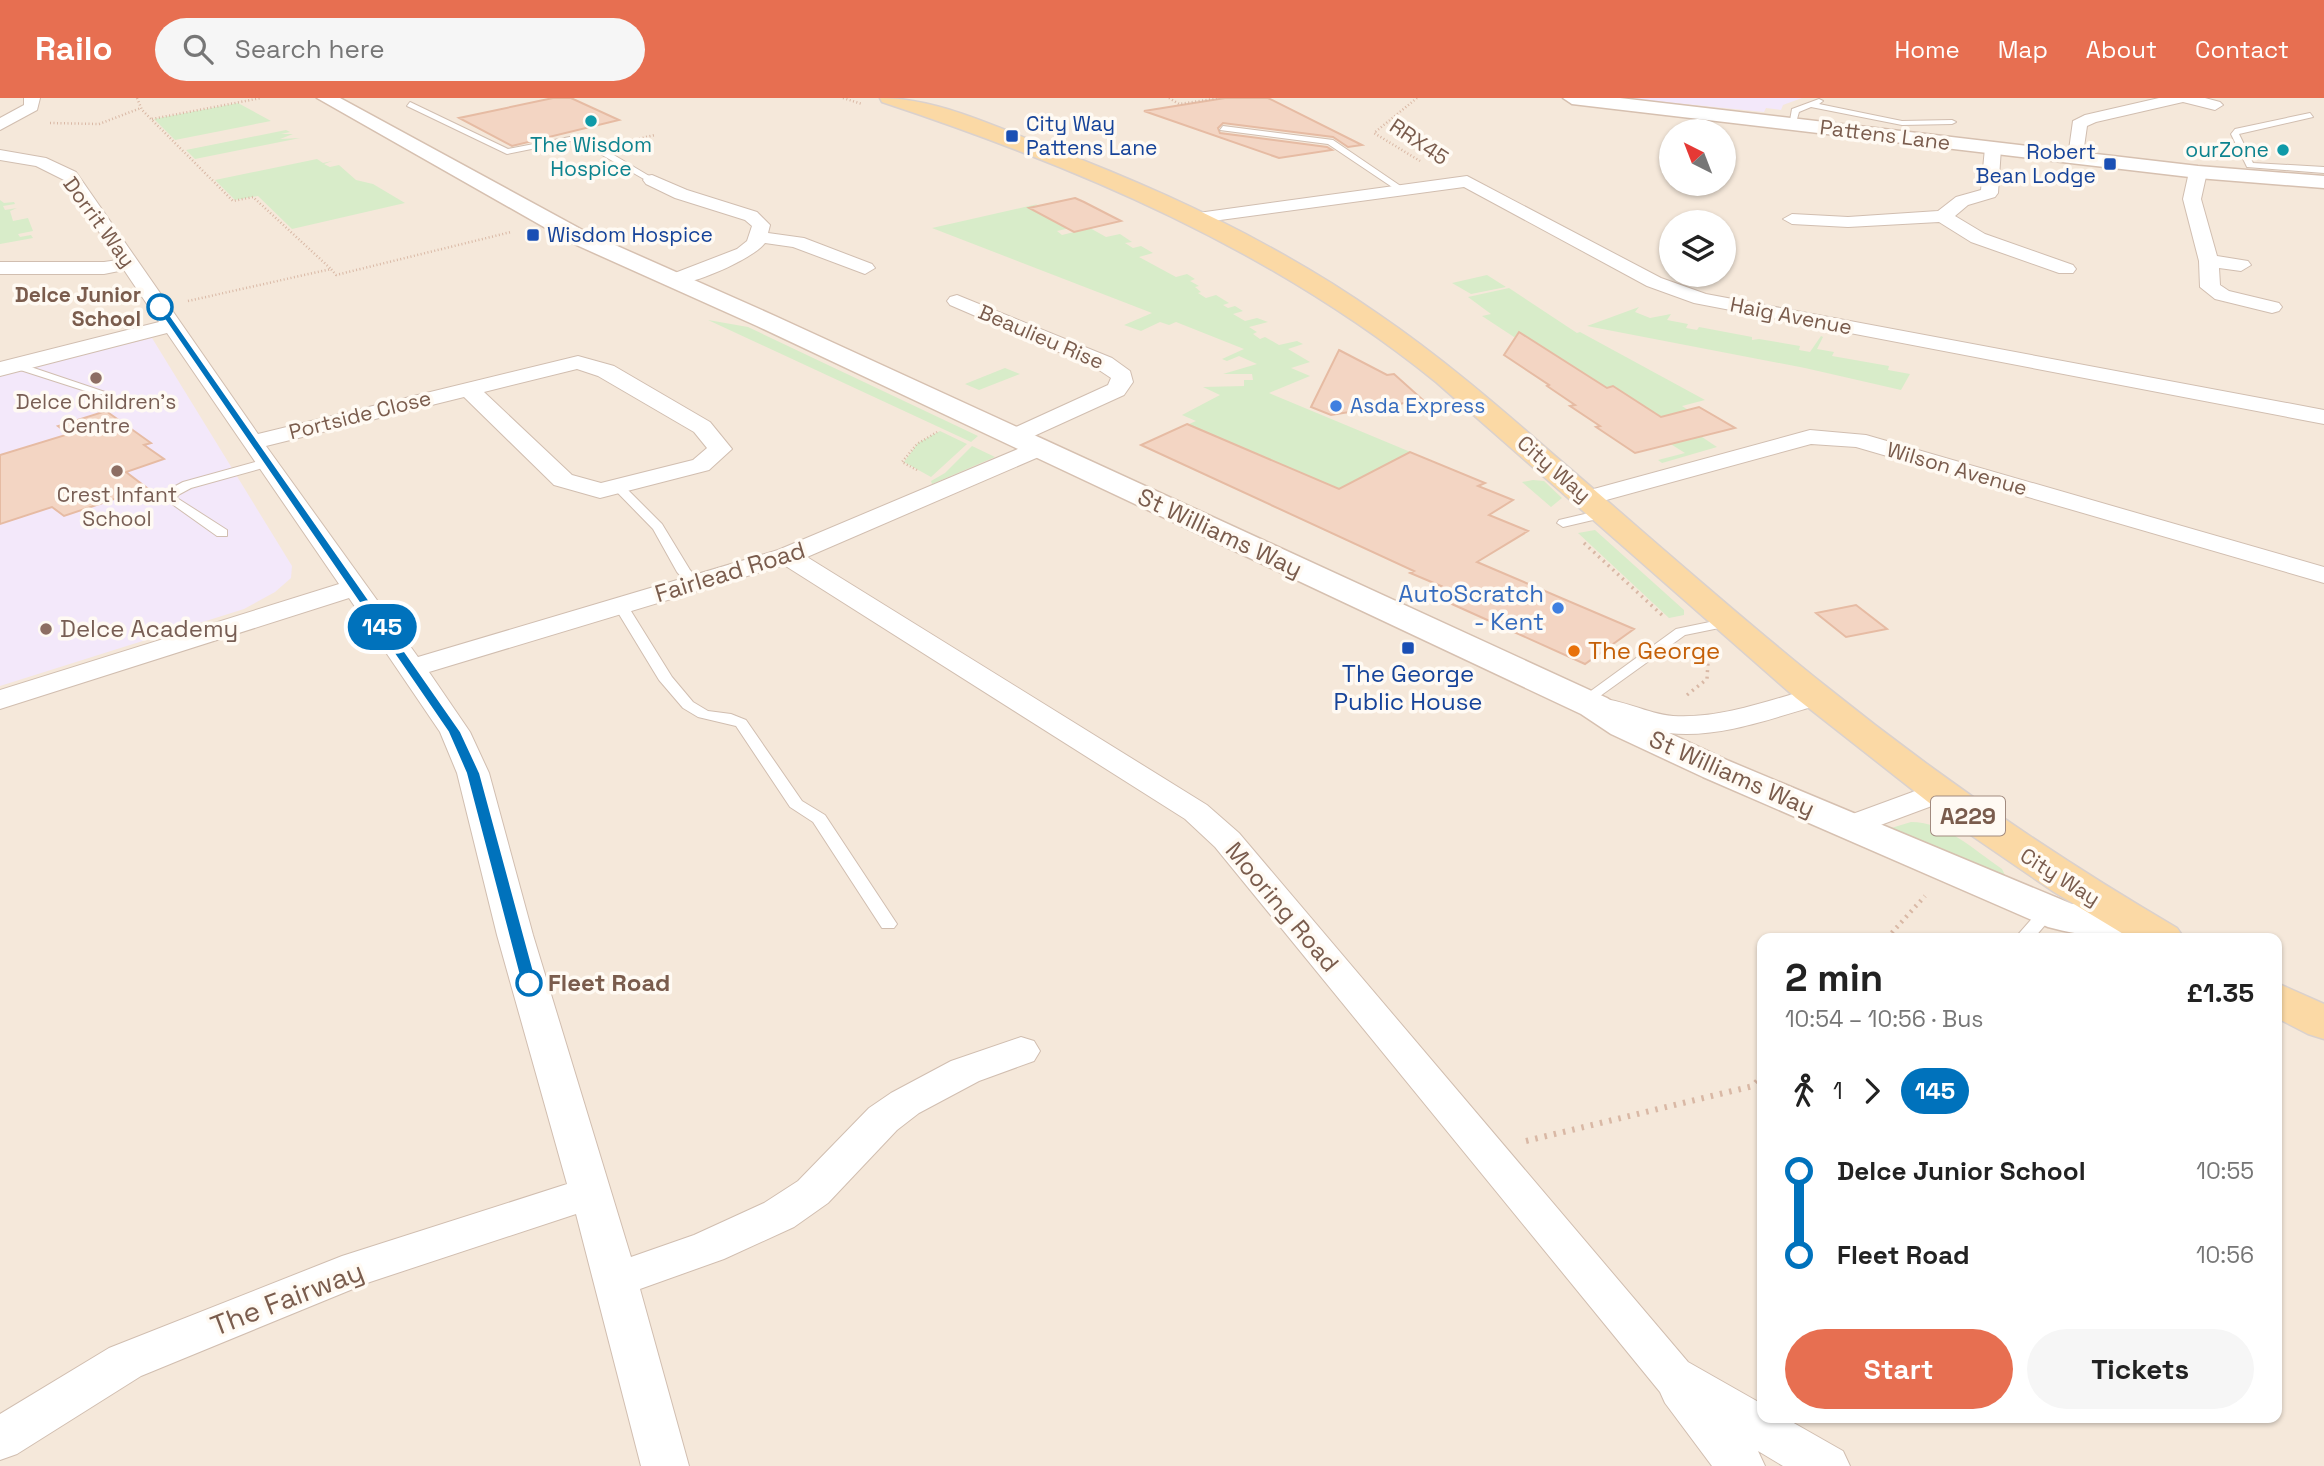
<!DOCTYPE html>
<html lang="en">
<head>
<meta charset="utf-8">
<style>
	:root { --surface:#fff; --page:#f6f6f6; --text:#222; --muted:#767676; --accent:#e76f51 }
	body { margin:0; font-family:"Space Grotesk",sans-serif; background:var(--page); color:var(--text); height:100vh; display:flex; flex-direction:column; font-size:26px; white-space:nowrap }
	* { box-sizing:border-box; margin:0 }
	p { font-size:23px; color:var(--muted) }
	.icon { flex:none; width:38px; height:38px; fill:none; stroke:currentColor; stroke-width:2; stroke-linecap:round; stroke-linejoin:round }
	.map { position:relative; flex:1; overflow:hidden }
	.side { position:absolute; left:1757px; top:835px; width:525px; height:490px; display:flex; flex-direction:column; background:var(--surface); border-radius:14px; box-shadow:0 2px 5px #0004 }
	.side>* { flex:none }
	.badge { padding:0 14px; border-radius:23px; font-size:24px; line-height:46px }
	.needle { width:46px; rotate:318deg }
	.buttons { position:absolute; left:1659px; top:21px; display:grid; gap:14px }
	.buttons a { display:grid; place-items:center; width:77px; height:77px; border-radius:50%; background:var(--surface); box-shadow:0 2px 5px #0004; font-size:35px }
	.map>.badge { position:absolute; translate:-50% -50%; box-shadow:0 0 0 4px #fff }
	.legs { display:flex; align-items:center; gap:10px; height:77px; padding:0 28px; font-size:23px }
	.legs p { margin-inline-start:auto }
	.overview { display:flex; align-items:center; justify-content:space-between; height:119px; padding:0 28px }
	h1 { font-size:38px; font-weight:700; line-height:52px }
	.primary-button { display:flex; gap:14px; margin-top:auto; padding:14px 28px }
	.primary-button a { flex:1; height:80px; border-radius:42px; background:var(--accent); color:#fff; font-size:28px; font-weight:700; line-height:80px; text-align:center }
	.primary-button a+a { background:var(--page); color:var(--text) }
	ul { padding:0 28px; list-style:none }
	li { display:flex; align-items:center; gap:24px; height:84px; font-size:26px }
	li i { display:grid; place-items:center; width:10px; height:100%; margin:0 9px; background:currentColor }
	li i::after { content:''; width:18px; height:18px; margin:-9px; border:5px solid; border-radius:50%; background:var(--surface) }
	li p { margin-inline-start:auto }
	li:first-child i { background:linear-gradient(#0000 50%,currentColor 0) }
	li:last-child i { background:linear-gradient(currentColor 50%,#0000 0) }
	header { display:flex; align-items:center; gap:42px; box-sizing:border-box; height:98px; padding:0 35px; background:var(--accent); color:#fff }
	header strong { font-size:33px }
	nav { display:flex; gap:38px; margin-inline-start:auto; font-size:24px }
	.search { width:490px; height:63px; background:var(--page); display:flex; align-items:center; gap:18px; box-sizing:border-box; padding:0 24px; border-radius:38px; color:var(--muted); font-size:26px }
	.map>svg:first-child { display:block }
</style>
</head>
<body>
<header>
<strong>Railo</strong>
<div class="search"><svg class="icon" aria-label="search" viewBox="0 0 24 24"><circle cx="10" cy="10" r="6"/><path d="M15 15l6 6"/></svg>Search here</div>
<nav><a>Home</a><a>Map</a><a>About</a><a>Contact</a></nav>
</header>
<div class="map">
<svg width="2324" height="1368" viewBox="0 0 2324 1368">
	<rect width="100%" height="100%" fill="#fdf6ec"/>
	<path fill="#f5e8da" fill-rule="evenodd" d="M 0,0 L 2324,0 L 2324,1368 L 0,1368 ZM 1671,33 L 1724,33 L 1724,86 L 1671,86 ZM 1671,124 L 1724,124 L 1724,177 L 1671,177 ZM 1762,840 L 2277,840 L 2277,1320 L 1762,1320 Z"/>
	<path fill="#f3e8fa" d="M 1624,0 L 1802,0 L 1783,7 L 1781,12 L 1766,10 L 1764,14 Z
		M 152,240 L 292,468 L 291,480 L 275,494 L 244,511 L 0,588 L 0,277 Z"/>
	<path fill="#d8ecc9" d="M 238,5 L 271,23 L 175,42 L 154,21 Z
		M 286,32 L 290,34 L 281,36 L 293,36 L 280,41 L 300,40 L 195,61 L 186,52 Z
		M 317,61 L 323,65 L 332,63 L 324,66 L 330,69 L 339,67 L 356,82 L 373,86 L 405,105 L 292,131 L 258,98 L 235,102 L 215,82 Z
		M 0,102 L 4,105 L 14,104 L 15,106 L 3,108 L 5,112 L 17,110 L 10,113 L 13,123 L 28,120 L 33,133 L 18,136 L 20,139 L 31,137 L 33,140 L 0,146 Z
		M 1038,106 L 1030,110 L 1079,128 L 1057,133 L 1062,137 L 1090,130 L 1106,139 L 1120,136 L 1132,144 L 1125,145 L 1133,150 L 1141,148 L 1153,155 L 1139,159 L 1176,179 L 1187,176 L 1195,181 L 1190,183 L 1199,188 L 1195,189 L 1201,194 L 1198,195 L 1206,200 L 1216,197 L 1229,205 L 1223,207 L 1228,210 L 1235,208 L 1243,213 L 1233,216 L 1245,223 L 1257,220 L 1268,224 L 1249,229 L 1257,234 L 1253,236 L 1260,241 L 1265,239 L 1279,247 L 1297,243 L 1303,246 L 1288,251 L 1310,264 L 1291,270 L 1310,278 L 1269,295 L 1485,385 L 1479,389 L 1513,402 L 1489,416 L 1496,420 L 1481,428 L 1513,442 L 1481,462 L 1229,362 L 1198,374 L 1168,335 L 1196,323 L 1182,317 L 1220,297 L 1203,289 L 1244,288 L 1244,282 L 1253,282 L 1252,276 L 1223,276 L 1257,266 L 1239,258 L 1227,263 L 1222,261 L 1244,251 L 1176,224 L 1169,227 L 1160,224 L 1141,233 L 1124,227 L 1152,215 L 932,130 Z
		M 1487,177 L 1506,189 L 1471,196 L 1452,185 Z
		M 1509,190 L 1577,235 L 1580,234 L 1705,302 L 1682,308 L 1688,312 L 1669,317 L 1717,349 L 1662,365 L 1658,362 L 1685,355 L 1656,337 L 1620,345 L 1618,344 L 1650,336 L 1571,308 L 1613,288 L 1600,291 L 1524,237 L 1514,239 L 1482,218 L 1491,216 L 1468,199 Z
		M 1639,209 L 1635,214 L 1650,220 L 1671,216 L 1667,222 L 1688,226 L 1686,230 L 1697,232 L 1699,229 L 1752,239 L 1752,242 L 1759,241 L 1800,248 L 1799,252 L 1810,254 L 1821,238 L 1823,239 L 1817,251 L 1834,254 L 1832,258 L 1889,268 L 1888,272 L 1910,276 L 1901,292 L 1805,270 L 1587,228 Z
		M 708,222 L 748,229 L 978,338 L 971,344 Z
		M 1005,270 L 1020,276 L 979,292 L 965,286 Z
		M 940,333 L 967,346 L 931,379 L 904,364 L 918,345 Z
		M 972,348 L 995,359 L 932,386 L 931,383 L 945,375 Z
		M 1533,382 L 1544,383 L 1562,400 L 1551,409 L 1522,384 Z
		M 1595,432 L 1684,512 L 1684,517 L 1669,520 L 1578,435 Z
		M 1911,724 C 1946,724 1974,752 2002,771 L 2005,777 L 2002,780 L 1888,731 Z"/>
	<path fill="#f3d5c3" stroke="#e6bba3" stroke-width="2" d="M 553,0 L 571,0 L 619,22 L 512,48 L 459,20 Z
		M 1225,0 L 1268,0 L 1362,47 L 1348,49 L 1333,39 L 1223,25 L 1218,30 L 1220,35 L 1327,49 L 1332,52 L 1279,60 L 1144,13 Z
		M 1075,100 L 1084,104 L 1121,123 L 1074,134 L 1029,110 Z
		M 1519,234 L 1607,290 L 1613,288 L 1661,319 L 1699,309 L 1735,330 L 1635,355 L 1596,329 L 1600,328 L 1570,308 L 1575,307 L 1547,288 L 1549,287 L 1504,257 Z
		M 1339,252 L 1387,277 L 1394,276 L 1423,302 L 1331,317 L 1311,309 Z
		M 106,313 L 151,345 L 144,347 L 164,361 L 126,374 L 147,390 L 64,418 L 52,409 L 0,426 L 0,357 L 69,336 L 58,328 Z
		M 1187,326 L 1339,391 L 1410,354 L 1485,385 L 1478,388 L 1513,402 L 1489,417 L 1528,433 L 1477,464 L 1634,531 L 1585,566 L 1454,507 L 1429,495 L 1441,488 L 1410,475 L 1414,473 L 1141,347 Z
		M 1856,507 L 1887,531 L 1846,539 L 1816,515 Z"/>
	<g fill="none" stroke-linecap="round" stroke-linejoin="round">
		<defs>
			<path id="lane" d="M 1819,1 L 1823,3 L 1819,6 L 1902,23 L 1952,22 L 1956,24 L 1952,26 L 1902,27 L 1811,9 L 1799,14 L 1795,28 L 1789,28 L 1792,11 Z
				M 410,4 L 508,51 L 580,37 L 656,82 L 649,84 L 576,42 L 507,56 L 407,8 Z
				M 2310,15 L 2313,19 L 2239,36 L 2253,65 L 2324,69 L 2324,75 L 2247,69 L 2231,36 L 2235,31 Z
				M 1223,28 L 1333,42 L 1405,91 L 1398,93 L 1328,46 L 1220,32 Z
				M 11,265 L 19,265 L 108,295 L 98,297 L 11,269 Z
				M 266,361 L 270,362 L 270,368 L 191,390 L 178,397 L 177,400 L 227,432 L 227,438 L 217,438 L 165,401 L 168,392 L 183,384 Z
				M 618,385 L 622,386 L 662,426 L 690,472 L 702,486 L 700,489 L 690,489 L 677,474 L 653,431 L 612,389 Z
				M 1606,411 L 1610,412 L 1610,418 L 1563,429 L 1557,425 L 1559,422 Z
				M 621,504 L 626,505 L 672,579 L 693,604 L 708,613 L 731,616 L 746,622 L 802,703 L 825,717 L 897,826 L 894,830 L 882,830 L 813,724 L 790,709 L 736,628 L 698,619 L 683,610 L 659,582 L 614,508 Z
				M 1729,520 L 1736,524 L 1734,527 L 1685,537 L 1589,606 L 1579,606 L 1577,603 L 1676,531 Z
				M 2048,807 L 2054,809 L 2057,813 L 2034,840 L 2015,840 L 2042,809 Z"/>
			<path id="street" d="M 24,0 L 40,0 L 37,12 L 0,32 L 0,20 L 24,7 Z
				M 2159,0 L 2205,0 L 2220,4 L 2223,7 L 2215,12 L 2183,4 L 2096,24 L 2087,28 L 2082,63 L 2070,63 L 2068,59 L 2073,23 L 2085,17 Z
				M 1993,45 L 2001,50 L 1998,95 L 1995,99 L 1968,107 L 1955,118 L 1985,136 L 2073,167 L 2076,171 L 2073,175 L 2059,175 L 1971,144 L 1939,124 L 1848,129 L 1792,126 L 1783,121 L 1792,116 L 1848,119 L 1938,113 L 1956,99 L 1981,92 L 1985,50 Z
				M 0,52 L 46,60 L 76,74 L 258,336 L 578,258 L 614,268 L 710,324 L 732,351 L 709,372 L 600,400 L 554,387 L 464,299 L 266,348 L 418,559 L 778,452 L 1032,345 L 1048,345 L 1052,350 L 1048,355 L 807,459 L 1207,707 L 1239,735 L 1688,1264 L 1762,1306 L 1762,1320 L 1785,1320 L 1843,1353 L 1850,1368 L 1783,1368 L 1758,1353 L 1765,1368 L 1712,1368 L 1665,1305 L 1660,1294 L 1215,749 L 1185,721 L 784,467 L 429,574 L 470,634 L 489,675 L 533,837 L 631,1159 L 694,1137 L 764,1105 L 798,1083 L 869,1010 L 891,995 L 951,963 L 1021,939 L 1034,943 L 1040,953 L 1034,963 L 979,983 L 919,1015 L 897,1032 L 828,1105 L 794,1129 L 724,1161 L 640,1191 L 689,1368 L 641,1368 L 576,1116 L 370,1184 L 141,1278 L 17,1356 L 0,1362 L 0,1316 L 109,1250 L 342,1158 L 567,1086 L 497,837 L 457,675 L 440,634 L 349,500 L 0,611 L 0,592 L 339,486 L 167,235 L 0,278 L 0,264 L 159,224 L 124,172 L 104,176 L 0,176 L 0,164 L 104,164 L 118,162 L 64,82 L 36,68 L 0,62 ZM 577,271 L 598,278 L 694,334 L 707,350 L 693,362 L 601,385 L 572,377 L 484,294 Z
				M 2198,69 L 2207,74 L 2201,101 L 2217,158 L 2248,163 L 2251,167 L 2241,173 L 2219,170 L 2220,187 L 2229,193 L 2279,205 L 2282,209 L 2279,213 L 2272,215 L 2215,201 L 2200,189 L 2199,163 L 2183,101 L 2189,74 Z
				M 652,77 L 687,92 L 757,114 L 770,127 L 768,135 L 804,140 L 872,166 L 875,170 L 865,176 L 793,149 L 765,145 C 753,161 686,191 667,186 L 664,182 L 667,178 L 737,151 L 747,143 L 752,128 L 745,122 L 675,100 L 646,86 L 643,82 L 646,78 Z
				M 1467,78 L 1661,180 L 1706,196 L 2324,312 L 2324,326 L 1694,205 L 1647,188 L 1464,89 L 1198,125 L 1189,120 L 1198,115 Z
				M 957,197 L 1112,260 L 1130,273 L 1133,284 L 1124,297 L 1023,343 L 1007,343 L 1003,338 L 1007,333 L 1108,287 L 1111,280 L 1096,270 L 950,207 L 947,203 L 950,199 Z
				M 1810,332 L 1866,337 L 2324,469 L 2324,485 L 1856,349 L 1811,346 L 1588,407 L 1579,405 L 1576,400 L 1579,395 Z
				M 1815,590 L 1825,593 L 1830,599 L 1825,605 C 1775,619 1721,641 1668,635 C 1639,633 1612,622 1585,614 L 1580,608 L 1585,602 C 1612,595 1644,616 1673,618 C 1722,621 1768,602 1815,590 Z
				M 1937,685 L 1948,688 L 1953,695 L 1948,702 L 1851,738 L 1839,735 L 1835,728 L 1839,721 Z"/>
			<path id="secondary" d="M 317,0 L 340,0 L 588,135 L 775,218 L 1607,600 L 1637,620 L 1729,663 L 2072,806 L 2130,808 L 2145,812 L 2151,822 L 2145,832 C 2113,841 2080,838 2048,829 L 1703,679 L 1611,636 L 1581,616 L 757,228 L 572,145 Z
				M 1563,0 L 1620,0 L 2198,68 L 2324,78 L 2324,90 L 2198,80 L 1572,6 Z"/>
			<path id="primary" d="M 880,0 C 938,0 997,30 1051,50 C 1165,93 1278,146 1378,216 C 1441,259 1498,308 1555,358 C 1644,434 1732,513 1823,586 C 1936,677 2052,757 2177,830 L 2184,840 L 2130,840 L 2054,794 L 1965,733 L 1796,600 L 1436,284 C 1271,151 1081,70 882,4 Z
				M 2277,885 L 2324,906 L 2324,941 L 2308,936 L 2277,920 Z"/>
		</defs>
		<use href="#lane" stroke="#d1beb0" stroke-width="2"/>
		<use href="#street" stroke="#d1beb0" stroke-width="2"/>
		<use href="#secondary" stroke="#d6c0b0" stroke-width="3"/>
		<use href="#primary" stroke="#dad1cd" stroke-width="3"/>
		<path stroke="#d9b8a5" stroke-width="2.5" stroke-dasharray="1 2.5" stroke-linecap="butt" d="M 137,0 L 142,12 L 233,103 L 253,99 L 331,171
			M 843,0 L 862,6
			M 1169,0 L 1179,6 L 1220,0
			M 1417,0 L 1374,35 L 1420,63
			M 152,21 L 261,0
			M 50,25 L 99,26 L 141,10
			M 629,43 L 655,37
			M 188,203 L 331,171 L 336,177 L 511,134
			M 917,372 L 902,364 L 917,346 L 937,334"/>
		<path stroke="#d9b8a5" stroke-width="3.5" stroke-dasharray="2 4.5" stroke-linecap="butt" d="M 1584,445 L 1663,518
			M 1687,597 L 1707,581 L 1708,564 L 1702,555"/>
		<path stroke="#d9b8a5" stroke-width="4.5" stroke-dasharray="2 5" stroke-linecap="butt" d="M 1887,840 L 1925,798"/>
		<path stroke="#d9b8a5" stroke-width="6" stroke-dasharray="2.5 7" stroke-linecap="butt" d="M 1526,1043 L 1753,988 L 1762,978"/>
		<use href="#lane" fill="#fff" fill-rule="evenodd"/>
		<use href="#street" fill="#fff" fill-rule="evenodd"/>
		<use href="#secondary" fill="#fff" fill-rule="evenodd"/>
		<use href="#primary" fill="#fbd9a5" fill-rule="evenodd"/>
	</g>
	<path fill="#0072bc" stroke="#fff" stroke-width="2" d="M 157,207 L 163,207 L 461,634 L 480,675 L 537,885 L 534,889 L 529,890 L 521,885 L 466,675 L 448,634 L 156,209 Z"/>
	<g fill="#0f9aa8" stroke="#fffaf3" stroke-width="2.5">
		<circle cx="591" cy="23" r="7"/>
		<circle cx="2283" cy="52" r="7"/>
	</g>
	<g fill="#1a4fb4" stroke="#fffaf3" stroke-width="2.5">
		<rect x="1005" y="31" width="14" height="14" rx="3.5"/>
		<rect x="2103" y="59" width="14" height="14" rx="3.5"/>
		<rect x="526" y="130" width="14" height="14" rx="3.5"/>
		<rect x="1401" y="543" width="14" height="14" rx="3.5"/>
	</g>
	<g fill="#fff" stroke="#0072bc" stroke-width="3.5">
		<circle cx="160" cy="209" r="12"/>
		<circle cx="529" cy="885" r="12"/>
	</g>
	<g fill="#8d6e63" stroke="#fffaf3" stroke-width="2.5">
		<circle cx="96" cy="280" r="7"/>
		<circle cx="117" cy="373" r="7"/>
		<circle cx="46" cy="531" r="7"/>
	</g>
	<g fill="#3f7fe0" stroke="#fffaf3" stroke-width="2.5">
		<circle cx="1336" cy="308" r="7"/>
		<circle cx="1558" cy="510" r="7"/>
	</g>
	<circle fill="#e8710a" stroke="#fffaf3" stroke-width="2.5" cx="1574" cy="553" r="7"/>
	<g text-anchor="middle" stroke-width="7" stroke-linejoin="round" paint-order="stroke">
		<g font-size="21" fill="#164399" stroke="#fffaf3" text-anchor="start">
			<text x="1026" y="33">City Way<tspan x="1026" dy="24">Pattens Lane</tspan></text>
			<text x="2096" y="61" text-anchor="end">Robert<tspan x="2096" dy="24">Bean Lodge</tspan></text>
			<text x="547" y="144">Wisdom Hospice</text>
		</g>
		<g font-size="21" fill="#7a5c4d" stroke="#fffaf3">
			<text transform="translate(1885 37) rotate(7)" y="7">Pattens Lane</text>
			<text transform="translate(1419 44) rotate(34)" y="7">RRX45</text>
			<text transform="translate(99 124) rotate(54)" y="7">Dorrit Way</text>
			<text transform="translate(1791 218) rotate(11)" y="7">Haig Avenue</text>
			<text transform="translate(1041 239) rotate(23)" y="7">Beaulieu Rise</text>
			<text transform="translate(360 317) rotate(-14)" y="7">Portside Close</text>
			<text transform="translate(1554 371) rotate(41)" y="7">City Way</text>
			<text transform="translate(1957 371) rotate(16)" y="7">Wilson Avenue</text>
			<text transform="translate(2060 779) rotate(32)" y="7">City Way</text>
		</g>
		<g font-size="21" fill="#0d838f" stroke="#fffaf3">
			<text x="591" y="54">The Wisdom<tspan x="591" dy="24">Hospice</tspan></text>
			<text x="2269" y="59" text-anchor="end">ourZone</text>
		</g>
		<g font-size="21" font-weight="bold" fill="#7a5c4d" stroke="#fffaf3" text-anchor="end">
			<text x="141" y="204">Delce Junior<tspan x="141" dy="24">School</tspan></text>
		</g>
		<g font-size="21" fill="#785e54" stroke="#fffaf3">
			<text x="96" y="311">Delce Children's<tspan x="96" dy="24">Centre</tspan></text>
			<text x="117" y="404">Crest Infant<tspan x="117" dy="24">School</tspan></text>
		</g>
		<g font-size="21" fill="#366cbe" stroke="#fffaf3" text-anchor="start">
			<text x="1350" y="315">Asda Express</text>
		</g>
		<rect fill="#fffaf3" stroke="#a28b7f" stroke-width="2" x="1931" y="698.5" width="74" height="39" rx="5"/>
		<g font-size="23" font-weight="bold" fill="#7a5c4d">
			<text x="1968" y="726">A229</text>
		</g>
		<g font-size="24" fill="#7a5c4d" stroke="#fffaf3">
			<text transform="translate(1220 435) rotate(25)" y="8">St Williams Way</text>
			<text transform="translate(730 474) rotate(-17)" y="8">Fairlead Road</text>
			<text transform="translate(1732 676) rotate(24)" y="8">St Williams Way</text>
			<text transform="translate(1282 809) rotate(50)" y="8">Mooring Road</text>
		</g>
		<g font-size="24" fill="#366cbe" stroke="#fffaf3" text-anchor="end">
			<text x="1544" y="504">AutoScratch<tspan x="1544" dy="28">- Kent</tspan></text>
		</g>
		<g font-size="24" fill="#785e54" stroke="#fffaf3" text-anchor="start">
			<text x="60" y="539">Delce Academy</text>
		</g>
		<g font-size="24" fill="#c56008" stroke="#fffaf3" text-anchor="start">
			<text x="1588" y="561">The George</text>
		</g>
		<g font-size="24" fill="#164399" stroke="#fffaf3">
			<text x="1408" y="584">The George<tspan x="1408" dy="28">Public House</tspan></text>
		</g>
		<g font-size="24" font-weight="bold" fill="#7a5c4d" stroke="#fffaf3" text-anchor="start">
			<text x="548" y="893">Fleet Road</text>
		</g>
		<g font-size="28" fill="#7a5c4d" stroke="#fffaf3">
			<text transform="translate(287 1200) rotate(-21)" y="10">The Fairway</text>
		</g>
	</g>
</svg>
<div class="buttons">
<a><svg class="needle" viewBox="-14 -14 28 28"><path d="M0-13l5 13h-10z" fill="#e53935"/><path d="M0 13l5-13h-10z" fill="#767676"/></svg></a>
<a><svg class="icon" aria-label="layers" viewBox="0 0 24 24"><path d="M12 4l9 5-9 5-9-5zM3 14l9 5 9-5"/></svg></a>
</div>
<b class="badge" style="left:382px;top:529px;background:#0072bc;color:#fff">145</b>
<section class="side">
<div class="overview"><div><h1>2 min</h1><p>10:54 – 10:56 · Bus</p></div><b>£1.35</b></div>
<div class="legs"><svg class="icon" aria-label="walk" viewBox="0 0 24 24"><circle cx="13" cy="4" r="2"/><path d="M13 8l-2 6 4 7M11 14l-3 7M7 12l3-4h3l4 4"/></svg>1<svg class="icon" aria-label="forward" viewBox="0 0 24 24"><path d="M9 5l7 7-7 7"/></svg><b class="badge" style="background:#0072bc;color:#fff">145</b></div>
<ul>
<li><i style="color:#0072bc"></i><b>Delce Junior School</b><p>10:55</p></li>
<li><i style="color:#0072bc"></i><b>Fleet Road</b><p>10:56</p></li>
</ul>
<div class="primary-button"><a>Start</a><a>Tickets</a></div>
</section>
</div>
</body>
</html>
